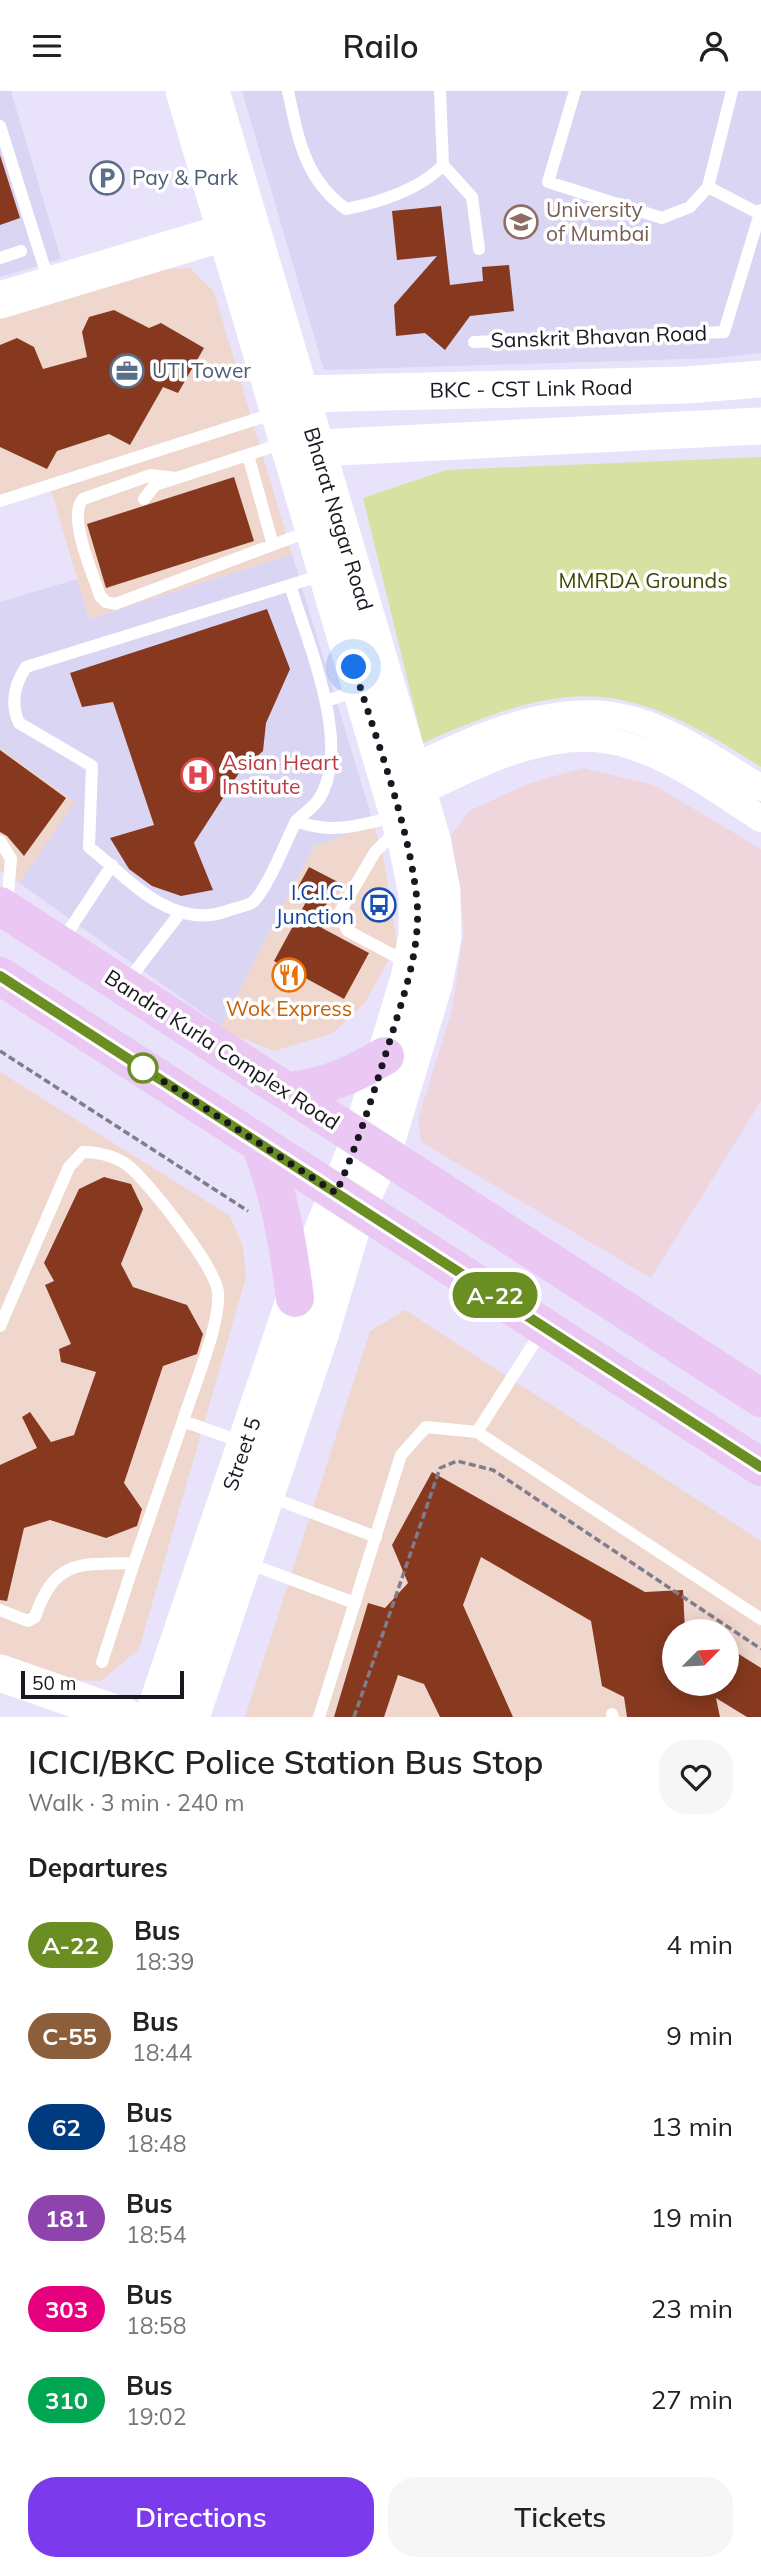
<!DOCTYPE html>
<html lang="en">
<head>
<meta charset="utf-8">
<style>
	:root { --surface:#fff; --page:#f6f6f6; --text:#222; --muted:#767676; --accent:#7c3aed }
	body { margin:0; font-family:Mulish,sans-serif; background:var(--page); color:var(--text); height:100vh; display:flex; flex-direction:column; font-size:26px; white-space:nowrap }
	* { box-sizing:border-box; margin:0 }
	p { font-size:23px; color:var(--muted) }
	.icon { flex:none; width:38px; height:38px; fill:none; stroke:currentColor; stroke-width:2; stroke-linecap:round; stroke-linejoin:round }
	.map { position:relative; height:1626px; overflow:hidden }
	.drawer { display:flex; flex-direction:column; background:var(--surface); flex:1 }
	.drawer>* { flex:none }
	.badge { padding:0 14px; border-radius:23px; font-size:24px; line-height:46px }
	.needle { width:46px; rotate:66deg }
	.buttons { position:absolute; left:662px; top:1528px; display:grid; gap:14px }
	.buttons a { display:grid; place-items:center; width:77px; height:77px; border-radius:50%; background:var(--surface); box-shadow:0 4px 18px #0003; font-size:35px }
	.scale { position:absolute; left:21px; bottom:18px; width:163px; box-sizing:border-box; padding-left:7px; border:4px solid #191720; border-top:0; font-size:19px; line-height:24px; white-space:nowrap; color:#191720; -webkit-text-stroke:5px #fff; paint-order:stroke }
	.you { position:absolute; width:35px; height:35px; margin:-18px; border:5px solid #fff; border-radius:50%; background:#1a73e8; box-shadow:0 0 0 10px #1a73e833 }
	.map>.badge { position:absolute; translate:-50% -50%; box-shadow:0 0 0 4px #fff }
	h2 { padding:0 28px; font-size:26px; line-height:63px }
	.round { display:grid; place-items:center; flex:none; width:74px; height:74px; border-radius:28px; background:var(--page) }
	.summary { display:flex; align-items:center; justify-content:space-between; height:119px; padding:0 28px }
	h1 { font-size:33px; font-weight:600; line-height:52px }
	.cta { display:flex; gap:14px; margin-top:auto; padding:14px 28px }
	.cta a { flex:1; height:80px; border-radius:28px; background:var(--accent); color:#fff; font-size:28px; font-weight:600; line-height:80px; text-align:center }
	.cta a+a { background:var(--page); color:var(--text) }
	ul { padding:0; list-style:none }
	li { display:flex; align-items:center; gap:21px; height:91px; padding:0 28px }
	li div { flex:1 }
	li b { display:block; font-size:26px }
	li em { font-style:normal }
	li .badge { min-width:77px; font-weight:700; text-align:center }
	header { display:flex; justify-content:space-between; align-items:center; height:91px; padding:0 28px; background:var(--surface); font-size:32px; font-weight:600 }
	.map>svg:first-child { display:block }
</style>
</head>
<body>
<header><svg class="icon" aria-label="menu" viewBox="0 0 24 24"><path d="M4 6h16M4 12h16M4 18h16"/></svg>Railo<svg class="icon" aria-label="person" viewBox="0 0 24 24"><circle cx="12" cy="8" r="4"/><path d="M4 21q1-7 8-7t8 7"/></svg></header>
<div class="map">
<svg width="761" height="1626" viewBox="0 0 761 1626">
	<rect width="100%" height="100%" fill="#e8e3fb"/>
	<path fill="#efd7cd" fill-rule="evenodd" d="M 190,177 L 214,201 L 292,463 L 89,528 L 51,399 L 0,414 L 0,228 L 160,178 Z
		M 0,657 L 76,711 L 19,792 L 0,779 Z
		M 374,734 L 383,764 L 397,853 L 365,912 L 333,942 L 274,960 L 234,944 L 221,935 L 314,755 Z
		M 0,981 L 230,1125 L 243,1155 L 246,1186 L 139,1558 L 101,1590 L 38,1588 L 0,1576 Z
		M 405,1219 L 761,1450 L 761,1626 L 245,1626 L 370,1240 ZM 674,1540 L 726,1540 L 726,1592 L 674,1592 Z"/>
	<path fill="#efd5dc" d="M 582,677 L 654,694 L 761,758 L 761,1010 L 651,1187 L 421,1051 L 418,1028 L 452,919 L 464,839 L 451,745 L 469,720 L 525,694 Z"/>
	<path fill="#dbd5f4" d="M 0,0 L 11,0 L 61,168 L 0,186 Z
		M 242,0 L 761,0 L 761,262 L 717,267 L 324,279 Z
		M 292,463 L 374,734 L 314,755 L 221,935 L 19,792 L 75,711 L 0,657 L 0,511 L 77,488 L 89,528 Z"/>
	<path fill="#d7e1a1" d="M 761,366 L 761,676 C 622,586 573,586 423,652 L 363,407 L 446,379 Z"/>
	<path fill="#86391f" d="M 0,64 L 20,127 L 0,134 Z
		M 441,115 L 450,194 L 483,190 L 482,176 L 509,174 L 514,220 L 470,225 L 445,259 L 425,242 L 396,245 L 394,214 L 437,165 L 397,169 L 392,120 Z
		M 114,219 L 149,237 L 161,232 L 204,257 L 178,302 L 163,296 L 130,354 L 109,343 L 57,360 L 47,378 L 0,356 L 0,254 L 17,247 L 34,256 L 43,278 L 87,266 L 82,241 L 89,226 Z
		M 234,386 L 254,450 L 106,497 L 87,433 Z
		M 267,518 L 290,578 L 266,632 L 263,660 L 239,682 L 194,752 L 213,799 L 181,805 L 152,795 L 129,778 L 110,747 L 154,734 L 113,611 L 82,616 L 70,582 Z
		M 0,659 L 66,707 L 24,765 L 7,745 L 0,741 Z
		M 309,776 L 338,791 L 323,820 L 328,823 L 322,837 L 369,862 L 344,908 L 274,870 L 306,811 L 293,805 Z
		M 104,1086 L 131,1093 L 143,1118 L 121,1173 L 133,1196 L 187,1214 L 203,1243 L 197,1263 L 163,1275 L 124,1392 L 142,1418 L 137,1435 L 106,1447 L 50,1429 L 24,1437 L 7,1510 L 0,1509 L 0,1374 L 37,1357 L 22,1326 L 30,1321 L 51,1351 L 74,1344 L 96,1281 L 61,1271 L 59,1258 L 71,1253 L 45,1194 L 54,1190 L 44,1172 L 79,1098 Z
		M 432,1381 L 645,1501 L 683,1499 L 685,1540 L 674,1540 L 674,1592 L 726,1592 L 726,1555 L 761,1577 L 761,1626 L 747,1626 L 716,1607 L 720,1626 L 627,1626 L 624,1606 L 602,1595 L 591,1530 L 481,1466 L 463,1514 L 513,1626 L 440,1626 L 424,1593 L 398,1584 L 384,1626 L 334,1626 L 368,1512 L 385,1517 L 408,1492 L 392,1454 Z"/>
	<g fill="none" stroke-linecap="round" stroke-linejoin="round">
		<path stroke="#7f7c8c" stroke-width="3.5" stroke-dasharray="7 3.5" stroke-linecap="butt" d="M 0,960 L 248,1120
			M 354,1626 L 440,1377 L 457,1370 L 493,1379 L 761,1558"/>
		<path stroke="#fff" stroke-width="12" d="M 288,0 C 298,46 304,88 346,118 C 378,112 421,98 443,74 L 440,0
			M 575,0 L 548,91 L 662,127 L 690,116 L 708,96 L 732,0
			M 0,35 L 49,191
			M 443,74 L 472,106 L 479,158
			M 708,96 L 760,123
			M 0,167 L 21,160
			M 474,251 L 724,241 L 761,119
			M 248,364 L 273,454
			M 176,387 L 151,384 L 83,408 C 67,426 93,482 100,505 L 106,511 L 115,513 L 310,440
			M 144,408 L 155,394 L 284,352
			M 0,410 L 275,322
			M 290,494 L 323,484
			M 326,610 L 359,599
			M 296,730 C 303,723 314,716 319,708 C 353,654 307,550 290,494 L 26,576 C 14,594 10,612 19,632 L 92,675 L 89,756 C 129,788 172,840 227,820 C 234,817 247,815 253,811 C 268,797 286,750 296,730 C 331,744 362,734 397,725
			M 397,739 L 375,761 L 338,824 L 348,840 L 408,872
			M 0,750 L 11,768 L 7,815
			M 62,850 L 112,774
			M 127,891 L 180,822
			M 0,1235 L 69,1076 L 83,1061 C 99,1061 120,1066 132,1078 C 152,1097 215,1175 218,1201 C 221,1233 193,1297 183,1330
			M 477,1341 L 543,1238
			M 268,1405 L 376,1446
			M 247,1472 L 355,1512
			M 0,1519 L 28,1530 L 35,1526 C 55,1468 79,1473 134,1472 L 183,1330 L 242,1351
			M 102,1571 L 134,1472
			M 612,1623 L 613,1626
			M 319,1626 L 401,1364 L 426,1336 L 477,1341 L 761,1528"/>
		<path stroke="#fff" stroke-width="26" d="M 396,684 C 471,649 566,599 650,634 C 689,650 725,674 761,697
			M 402,710 C 466,680 547,633 620,652 C 671,665 717,700 761,728"/>
		<path stroke="#fff" stroke-width="37" d="M 0,209 L 250,134
			M 301,303 L 687,294 L 761,288
			M 318,357 L 761,335
			M 0,1582 L 126,1626
			M 153,1626 L 295,1207 L 360,1048 L 409,887 L 417,844 L 417,803 L 407,754 L 184,0
			M 191,1626 L 320,1244 L 358,1116 L 383,1062 L 434,893 L 443,846 L 442,800 L 432,748 L 211,0"/>
		<path stroke="#ebc8f4" stroke-width="38" d="M 0,815 L 761,1307
			M 0,885 L 761,1376
			M 286,1000 C 325,997 352,984 385,965
			M 260,1053 C 280,1104 288,1153 295,1207"/>
	</g>
	<g fill="none" stroke-linecap="round" stroke-linejoin="round">
		<defs>
			<path id="line" d="M 0,885 L 761,1376"/>
		</defs>
		<use href="#line" stroke="#fff" stroke-width="16"/>
		<use href="#line" stroke="#6b8e23" stroke-width="10"/>
		<path stroke="#191720" stroke-width="7" stroke-dasharray="0 12.6" d="M 143,977 L 336,1102 C 359,1051 374,1000 391,946 C 405,900 423,851 416,801 C 406,725 376,649 354,576"/>
	</g>
	<defs>
		<symbol id="parking-ring" viewBox="-11 -11 22 22"><circle r="9.5" fill="#fff" stroke="#5c6f8a" stroke-width="1.5"/><path d="M-3.5-5.5H1a3.5 3.5 0 0 1 0 7H-1V5.5H-3.5ZM-1-3.4V-.6H.8a1.4 1.4 0 0 0 0-2.8Z" fill="#5c6f8a"/></symbol>
		<symbol id="university-ring" viewBox="-11 -11 22 22"><circle r="9.5" fill="#fff" stroke="#8d6e63" stroke-width="1.5"/><path d="M0-5L7-2L0 1L-7-2ZM-4 1L0 2.5L4 1V4Q0 6-4 4Z" fill="#8d6e63"/></symbol>
		<symbol id="office-ring" viewBox="-11 -11 22 22"><circle r="9.5" fill="#fff" stroke="#5c6f8a" stroke-width="1.5"/><path d="M-6-3h4V-5.5h4V-3h4V5H-6ZM-1-4.5V-3h2v-1.5ZM-6 0V1H6V0Z" fill="#5c6f8a"/></symbol>
		<symbol id="hospital-ring" viewBox="-11 -11 22 22"><circle r="9.5" fill="#fff" stroke="#e0444e" stroke-width="1.5"/><path d="M-5-5h3v3.5h4V-5h3V5h-3V1.5h-4V5h-3Z" fill="#e0444e"/></symbol>
		<symbol id="bus-ring" viewBox="-11 -11 22 22"><circle r="9.5" fill="#fff" stroke="#1a4fb4" stroke-width="1.5"/><path d="M-5-6H5V4H4V6H2V4H-2V6H-4V4H-5ZM-3.5-4V0h7V-4ZM-3.5 1.2v1.5H-2V1.2ZM2 1.2v1.5H3.5V1.2Z" fill="#1a4fb4"/></symbol>
		<symbol id="restaurant-ring" viewBox="-11 -11 22 22"><circle r="9.5" fill="#fff" stroke="#e8710a" stroke-width="1.5"/><path d="M-5-6h1v4h1v-4h1v4h1v-4h1v5L-1.5 .5V6h-2V.5L-5-1ZM5-6V6H3V1.5H1.5Q1.5-4 5-6Z" fill="#e8710a"/></symbol>
	</defs>
	<g fill-rule="evenodd">
		<use href="#parking-ring" x="88" y="68" width="38" height="38"/>
		<use href="#university-ring" x="502" y="112" width="38" height="38"/>
		<use href="#office-ring" x="108" y="261" width="38" height="38"/>
		<use href="#hospital-ring" x="179" y="665" width="38" height="38"/>
		<use href="#bus-ring" x="360" y="795" width="38" height="38"/>
		<use href="#restaurant-ring" x="270" y="865" width="38" height="38"/>
	</g>
	<circle fill="#fff" stroke="#6b8e23" stroke-width="3.5" cx="143" cy="977" r="14"/>
	<g text-anchor="middle" stroke-width="7" stroke-linejoin="round" paint-order="stroke">
		<g font-size="21" fill="#4e5e75" stroke="#fff" text-anchor="start">
			<text x="132" y="94">Pay &amp; Park</text>
			<text x="152" y="287">UTI Tower</text>
		</g>
		<g font-size="21" fill="#785e54" stroke="#fff" text-anchor="start">
			<text x="546" y="126">University<tspan x="546" dy="24">of Mumbai</tspan></text>
		</g>
		<g font-size="21" fill="#191720" stroke="#fff">
			<text transform="translate(599 246) rotate(-2)" y="7">Sanskrit Bhavan Road</text>
			<text transform="translate(531 298) rotate(-1)" y="7">BKC - CST Link Road</text>
			<text transform="translate(338 428) rotate(73)" y="7">Bharat Nagar Road</text>
			<text transform="translate(222 959) rotate(33)" y="7">Bandra Kurla Complex Road</text>
			<text transform="translate(242 1363) rotate(-71)" y="7">Street 5</text>
		</g>
		<g font-size="21" fill="#404701" stroke="#fff">
			<text x="643" y="497">MMRDA Grounds</text>
		</g>
		<g font-size="21" fill="#be3a42" stroke="#fff" text-anchor="start">
			<text x="222" y="679">Asian Heart<tspan x="222" dy="24">Institute</tspan></text>
		</g>
		<g font-size="21" fill="#164399" stroke="#fff" text-anchor="end">
			<text x="354" y="809">I.C.I.C.I<tspan x="354" dy="24">Junction</tspan></text>
		</g>
		<g font-size="21" fill="#c56008" stroke="#fff">
			<text x="289" y="925">Wok Express</text>
		</g>
	</g>
</svg>
<div class="buttons">
<a><svg class="needle" viewBox="-14 -14 28 28"><path d="M0-13l5 13h-10z" fill="#e53935"/><path d="M0 13l5-13h-10z" fill="#767676"/></svg></a>
</div>
<div class="scale">50 m</div>
<div class="you" style="left:354px;top:576px"></div>
<b class="badge" style="left:495px;top:1204px;background:#6b8e23;color:#fff">A-22</b>
</div>
<section class="drawer">
<div class="summary"><div><h1>ICICI/BKC Police Station Bus Stop</h1><p>Walk · 3 min · 240 m</p></div><a class="round"><svg class="icon" aria-label="heart" viewBox="0 0 24 24"><path d="M12 20l-8-8c-3-5 5-10 8-4 3-6 11-1 8 4z"/></svg></a></div>
<h2>Departures</h2>
<ul>
<li><span class="badge" style="background:#6b8e23;color:#fff">A-22</span><div><b>Bus</b><p>18:39</p></div><em>4 min</em></li>
<li><span class="badge" style="background:#8b5e3c;color:#fff">C-55</span><div><b>Bus</b><p>18:44</p></div><em>9 min</em></li>
<li><span class="badge" style="background:#003b80;color:#fff">62</span><div><b>Bus</b><p>18:48</p></div><em>13 min</em></li>
<li><span class="badge" style="background:#8e44ad;color:#fff">181</span><div><b>Bus</b><p>18:54</p></div><em>19 min</em></li>
<li><span class="badge" style="background:#e6007e;color:#fff">303</span><div><b>Bus</b><p>18:58</p></div><em>23 min</em></li>
<li><span class="badge" style="background:#00a651;color:#fff">310</span><div><b>Bus</b><p>19:02</p></div><em>27 min</em></li>
</ul>
<div class="cta"><a>Directions</a><a>Tickets</a></div>
</section>
</body>
</html>
